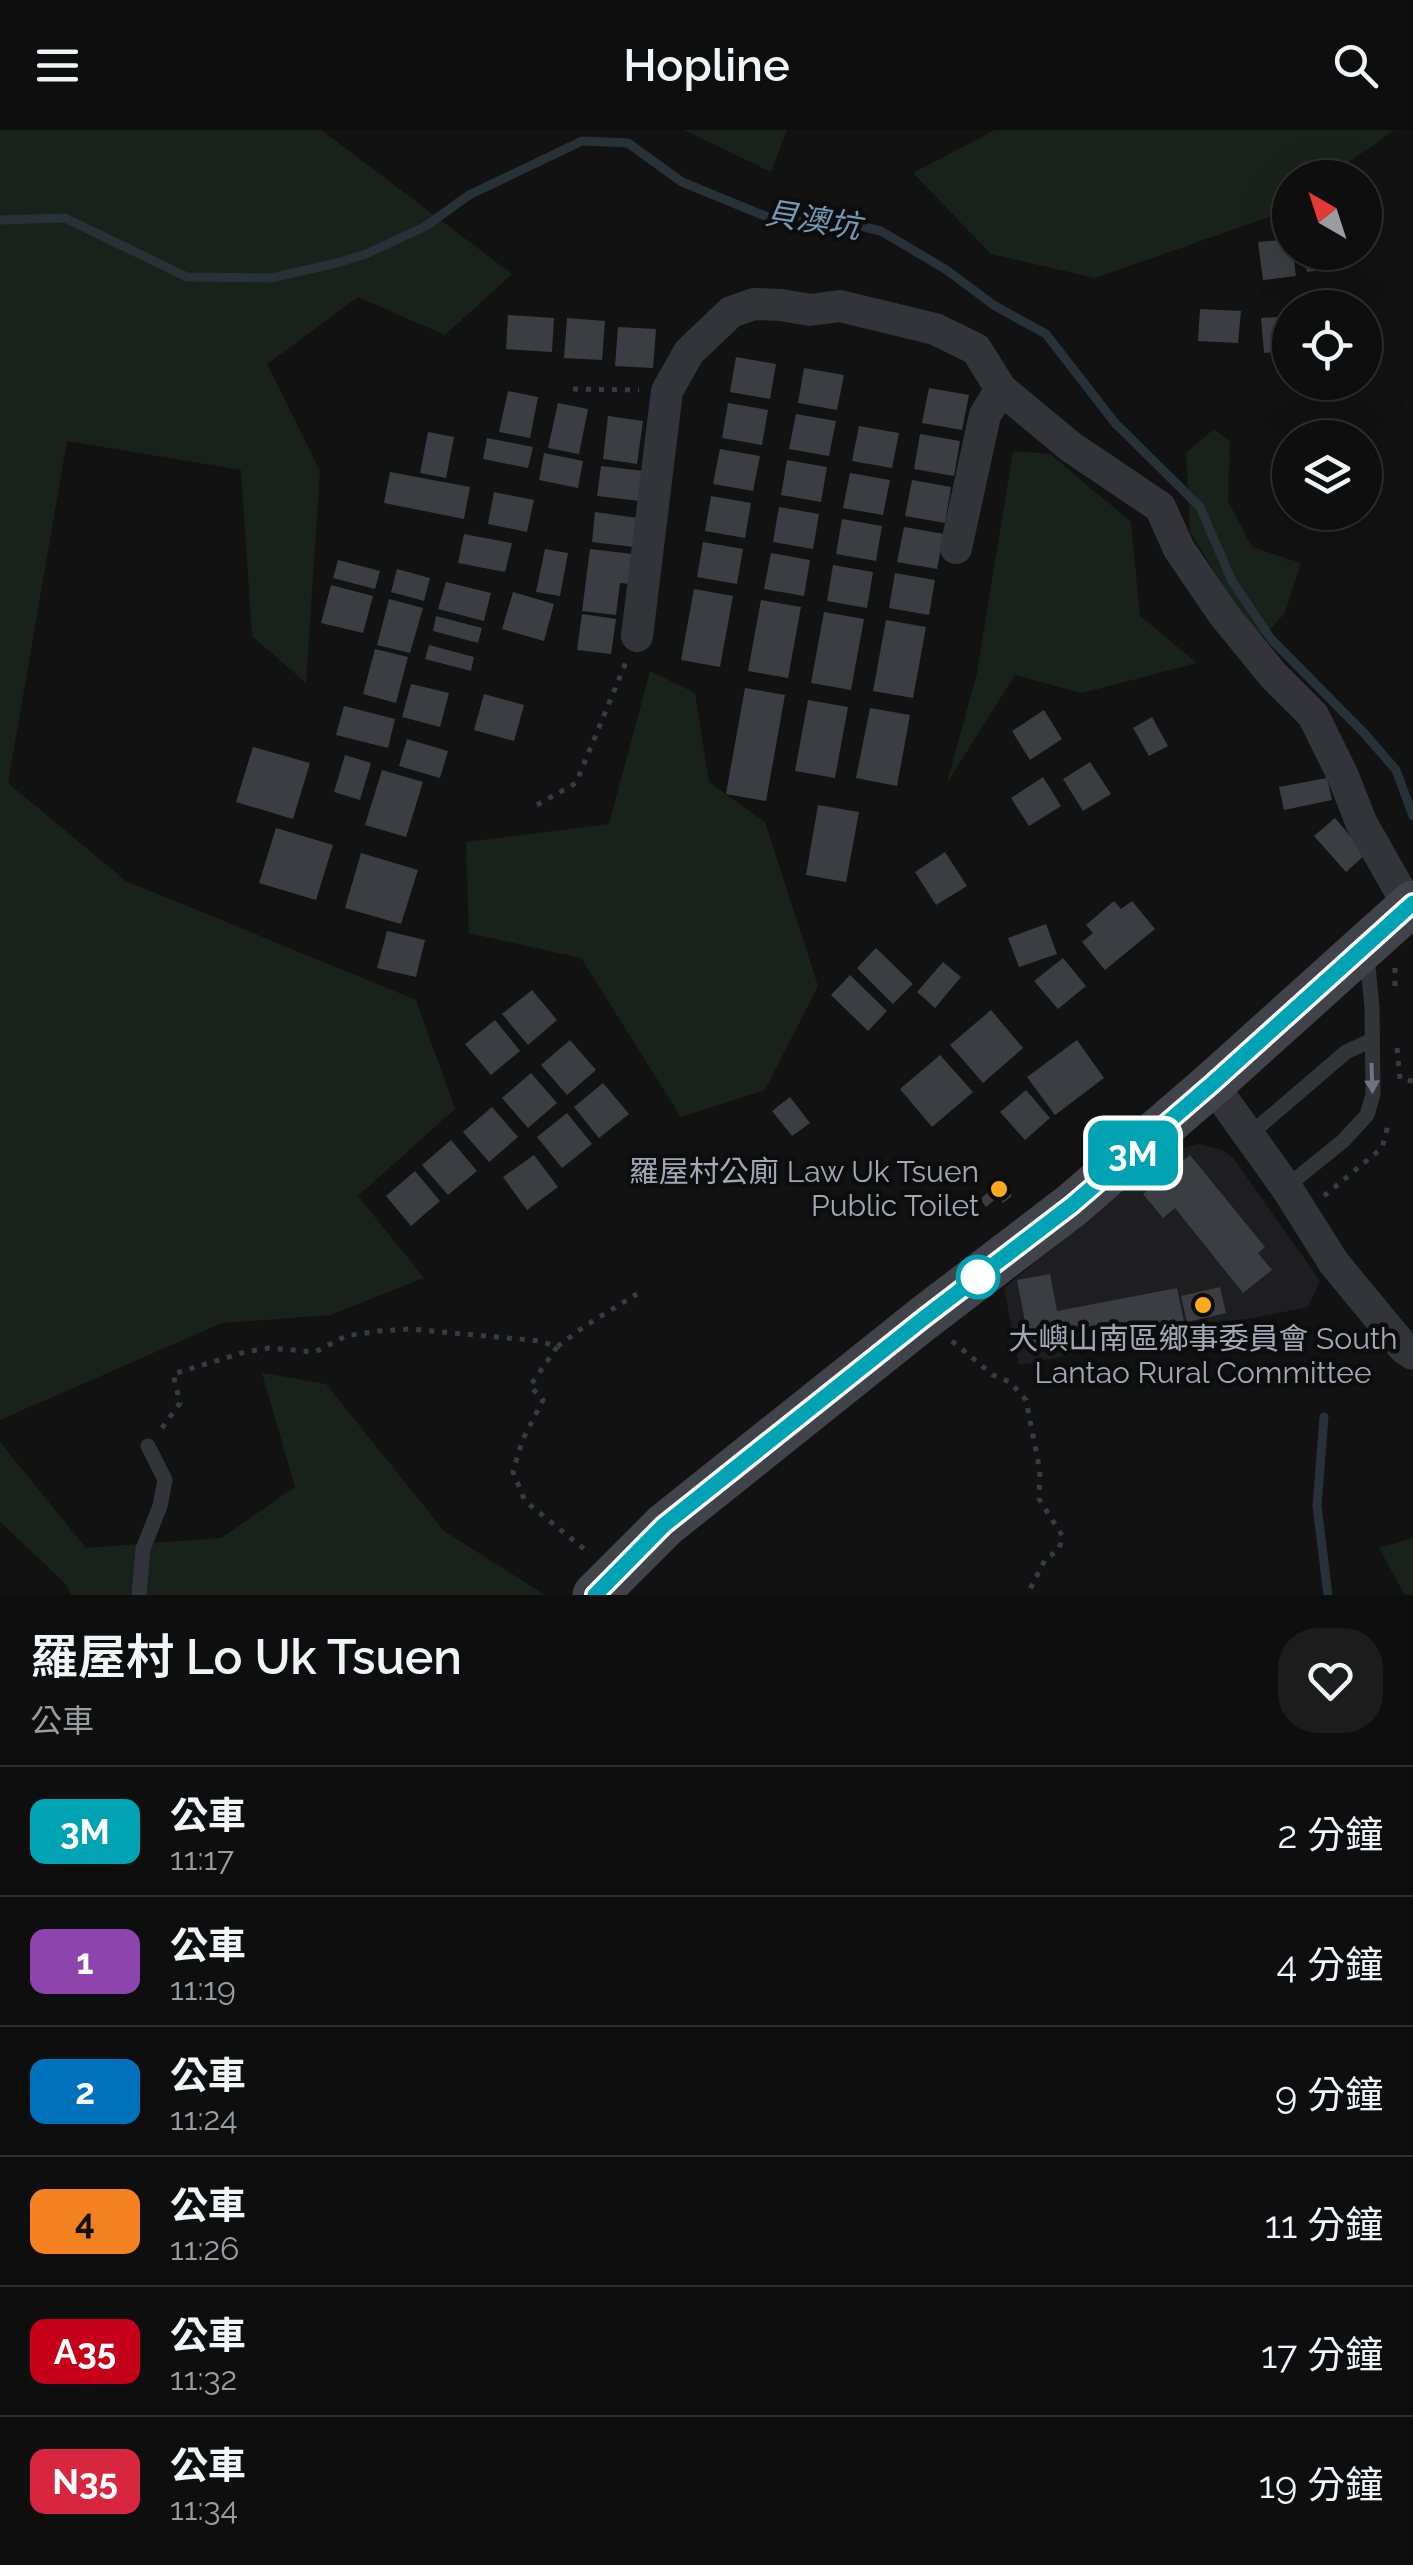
<!DOCTYPE html>
<html lang="zh-TW">
<head>
<meta charset="utf-8">
<style>
	:root { --surface:#0e0e0e; --page:#1c1c1c; --text:#f1f3f6; --muted:#9b9c9e; --line:#2e2e2e }
	body { margin:0; font-family:Raleway,"Noto Sans TC",sans-serif; background:var(--page); color:var(--text); height:100vh; display:flex; flex-direction:column; font-size:38px; white-space:nowrap }
	* { box-sizing:border-box; margin:0 }
	p { font-size:32px; color:var(--muted) }
	.icon { flex:none; width:55px; height:55px; fill:none; stroke:currentColor; stroke-width:2; stroke-linecap:round; stroke-linejoin:round }
	.map { position:relative; height:1465px; overflow:hidden }
	.details { display:flex; flex-direction:column; background:var(--surface); flex:1 }
	.details>* { flex:none }
	.badge { padding:0 20px; border-radius:15px; font-size:35px; line-height:65px }
	.needle { width:65px; rotate:321deg }
	.buttons { position:absolute; left:1272px; top:30px; display:grid; gap:20px }
	.buttons a { display:grid; place-items:center; width:110px; height:110px; border-radius:50%; background:var(--surface); box-shadow:0 10px 40px #0002,0 0 0 2px var(--line); font-size:50px }
	.map>.badge { position:absolute; translate:-50% -50%; box-shadow:0 0 0 5px #fff }
	.round { display:grid; place-items:center; flex:none; width:105px; height:105px; border-radius:40px; background:var(--page) }
	.summary { display:flex; align-items:center; justify-content:space-between; height:170px; padding:0 30px }
	h1 { font-size:48px; font-weight:600; line-height:75px }
	ul { padding:0; list-style:none }
	li { display:flex; align-items:center; gap:30px; height:130px; padding:0 30px; border-top:2px solid var(--line) }
	li div { flex:1 }
	li b { display:block; font-size:38px }
	li em { font-style:normal }
	li .badge { min-width:110px; font-weight:700; text-align:center }
	header { display:flex; justify-content:space-between; align-items:center; height:130px; padding:0 30px; background:var(--surface); font-size:45px; font-weight:600 }
	.map>svg:first-child { display:block }
</style>
</head>
<body>
<header><svg class="icon" aria-label="menu" viewBox="0 0 24 24"><path d="M4 6h16M4 12h16M4 18h16"/></svg>Hopline<svg class="icon" aria-label="search" viewBox="0 0 24 24"><circle cx="10" cy="10" r="6"/><path d="M15 15l6 6"/></svg></header>
<div class="map">
<svg width="1413" height="1465" viewBox="0 0 1413 1465">
	<rect width="100%" height="100%" fill="#121213"/>
	<path fill="#1e1e21" d="M 1198,1014 L 1223,1020 L 1234,1029 L 1320,1151 L 1308,1177 L 1019,1235 L 1004,1158 L 1172,1021 Z"/>
	<path fill="#19221a" d="M 0,0 L 321,0 L 512,144 L 445,205 L 358,167 L 267,234 L 320,341 L 306,553 L 252,506 L 241,340 L 67,311 L 8,653 L 126,751 L 416,870 L 455,979 L 358,1066 L 424,1148 L 330,1185 L 222,1193 L 0,1290 Z
		M 684,0 L 787,0 L 771,42 Z
		M 995,0 L 1395,0 L 1327,47 L 1290,48 L 1290,74 L 1272,86 L 1095,148 L 991,124 L 913,43 Z
		M 1214,299 L 1230,311 L 1228,371 L 1252,417 L 1301,433 L 1285,483 L 1258,512 L 1190,402 L 1186,323 Z
		M 1013,321 L 1050,324 L 1131,392 L 1140,486 L 1197,533 L 1082,563 L 1015,545 L 947,653 L 977,543 Z
		M 650,541 L 695,563 L 709,652 L 765,692 L 818,856 L 765,960 L 681,987 L 581,828 L 469,803 L 466,712 L 609,694 Z
		M 262,1243 L 326,1254 L 444,1401 L 545,1465 L 71,1465 L 66,1454 L 0,1392 L 0,1312 L 86,1418 L 221,1408 L 295,1357 Z
		M 1413,1408 L 1413,1465 L 1405,1465 L 1379,1418 Z"/>
	<g fill="none" stroke-linecap="round" stroke-linejoin="round">
		<path stroke="#273138" stroke-width="9" d="M 0,90 L 65,88 L 187,147 L 271,148 L 333,134 L 366,124 L 426,96 L 469,65 L 582,11 L 628,13 L 682,52 L 770,88 L 835,90 L 881,101 L 945,139 L 995,176 L 1046,204 L 1115,293 L 1200,377 L 1232,451 L 1271,509 L 1365,604 L 1396,640 L 1413,686
			M 1324,1287 L 1317,1376 L 1328,1465"/>
	</g>
	<path fill="#3b3d42" d="M 1290,109 L 1290,122 L 1293,122 L 1296,146 L 1263,150 L 1258,112 Z
		M 1304,122 L 1340,122 L 1342,137 L 1307,142 Z
		M 1200,179 L 1241,181 L 1238,213 L 1198,211 Z
		M 508,185 L 554,188 L 552,222 L 506,219 Z
		M 1290,186 L 1290,221 L 1264,223 L 1261,188 Z
		M 567,188 L 605,191 L 602,230 L 564,228 Z
		M 618,197 L 656,199 L 653,238 L 615,236 Z
		M 736,227 L 776,234 L 770,269 L 730,262 Z
		M 804,238 L 844,245 L 837,280 L 798,273 Z
		M 929,258 L 969,265 L 962,300 L 922,293 Z
		M 508,261 L 538,267 L 530,308 L 499,302 Z
		M 558,273 L 588,279 L 579,324 L 548,318 Z
		M 728,273 L 768,280 L 762,315 L 722,308 Z
		M 796,284 L 836,291 L 829,326 L 789,319 Z
		M 608,286 L 643,291 L 637,334 L 603,329 Z
		M 859,296 L 899,303 L 892,338 L 852,331 Z
		M 428,302 L 454,307 L 446,348 L 420,343 Z
		M 920,304 L 960,311 L 954,346 L 914,339 Z
		M 487,308 L 533,317 L 528,338 L 483,329 Z
		M 720,319 L 760,326 L 753,361 L 713,354 Z
		M 544,323 L 583,331 L 578,358 L 539,350 Z
		M 787,330 L 827,337 L 821,372 L 781,365 Z
		M 601,336 L 644,341 L 640,371 L 597,366 Z
		M 390,342 L 470,357 L 464,389 L 384,373 Z
		M 850,343 L 890,350 L 883,385 L 843,378 Z
		M 912,350 L 951,357 L 945,393 L 905,386 Z
		M 494,362 L 534,370 L 527,402 L 488,394 Z
		M 711,366 L 751,373 L 745,408 L 705,401 Z
		M 779,377 L 819,384 L 813,419 L 773,412 Z
		M 595,382 L 638,388 L 634,417 L 592,412 Z
		M 842,389 L 882,396 L 876,431 L 836,424 Z
		M 904,397 L 944,404 L 937,439 L 897,432 Z
		M 464,404 L 512,413 L 505,442 L 458,433 Z
		M 703,412 L 743,419 L 737,454 L 697,447 Z
		M 545,419 L 568,423 L 560,466 L 536,462 Z
		M 590,419 L 633,424 L 629,454 L 620,453 L 616,485 L 582,481 Z
		M 771,423 L 810,430 L 804,466 L 764,459 Z
		M 338,430 L 380,441 L 375,459 L 333,448 Z
		M 833,435 L 873,442 L 867,478 L 827,471 Z
		M 397,439 L 430,448 L 424,471 L 391,462 Z
		M 895,443 L 935,450 L 929,485 L 889,478 Z
		M 446,452 L 491,463 L 484,491 L 438,479 Z
		M 331,455 L 373,466 L 363,503 L 321,493 Z
		M 694,459 L 733,466 L 720,537 L 681,530 Z
		M 513,462 L 554,474 L 544,511 L 502,499 Z
		M 389,469 L 423,478 L 410,523 L 377,515 Z
		M 761,470 L 801,477 L 788,548 L 748,541 Z
		M 824,482 L 864,489 L 851,560 L 811,553 Z
		M 582,484 L 616,489 L 611,524 L 577,520 Z
		M 436,486 L 482,498 L 478,513 L 433,501 Z
		M 886,490 L 926,497 L 913,568 L 873,561 Z
		M 429,515 L 474,527 L 471,541 L 425,529 Z
		M 375,519 L 408,527 L 396,573 L 363,564 Z
		M 411,554 L 449,563 L 440,597 L 402,587 Z
		M 745,558 L 785,565 L 766,671 L 726,664 Z
		M 484,564 L 524,575 L 514,611 L 474,600 Z
		M 808,570 L 848,577 L 835,648 L 795,641 Z
		M 344,576 L 395,589 L 388,618 L 336,605 Z
		M 870,578 L 910,585 L 897,656 L 856,648 Z
		M 1044,580 L 1062,609 L 1030,630 L 1012,601 Z
		M 1152,587 L 1168,616 L 1149,626 L 1133,598 Z
		M 407,609 L 448,621 L 440,648 L 399,636 Z
		M 253,617 L 310,633 L 293,689 L 236,672 Z
		M 345,625 L 371,633 L 360,670 L 334,662 Z
		M 1090,632 L 1111,664 L 1083,681 L 1063,649 Z
		M 382,640 L 423,652 L 406,707 L 365,695 Z
		M 1043,647 L 1061,676 L 1029,696 L 1011,668 Z
		M 1327,648 L 1332,670 L 1284,680 L 1279,657 Z
		M 818,675 L 859,682 L 846,752 L 806,745 Z
		M 1335,688 L 1366,724 L 1346,742 L 1314,706 Z
		M 276,698 L 333,715 L 316,770 L 259,753 Z
		M 945,722 L 967,756 L 936,775 L 915,742 Z
		M 361,723 L 418,740 L 401,794 L 345,778 Z
		M 1114,771 L 1121,779 L 1132,771 L 1155,799 L 1105,840 L 1082,812 L 1093,803 L 1086,795 Z
		M 1046,794 L 1057,824 L 1019,837 L 1008,808 Z
		M 387,801 L 425,810 L 416,847 L 377,838 Z
		M 876,818 L 913,854 L 893,874 L 857,838 Z
		M 1063,828 L 1086,856 L 1058,879 L 1034,851 Z
		M 943,832 L 961,847 L 935,878 L 917,862 Z
		M 850,845 L 887,881 L 868,901 L 831,865 Z
		M 532,860 L 557,890 L 528,915 L 502,884 Z
		M 991,880 L 1023,918 L 983,953 L 950,915 Z
		M 495,890 L 520,921 L 491,945 L 465,914 Z
		M 570,910 L 596,940 L 567,965 L 541,935 Z
		M 1077,910 L 1104,948 L 1055,985 L 1027,947 Z
		M 940,925 L 973,962 L 932,997 L 900,959 Z
		M 531,943 L 557,973 L 528,998 L 502,968 Z
		M 603,953 L 629,984 L 599,1008 L 574,977 Z
		M 1026,960 L 1050,988 L 1025,1010 L 1000,982 Z
		M 790,967 L 810,993 L 792,1006 L 772,981 Z
		M 492,977 L 518,1007 L 489,1032 L 463,1002 Z
		M 567,983 L 592,1014 L 562,1038 L 537,1007 Z
		M 451,1010 L 477,1041 L 448,1065 L 422,1035 Z
		M 534,1025 L 558,1057 L 527,1080 L 503,1047 Z
		M 1190,1025 L 1265,1117 L 1258,1123 L 1272,1140 L 1243,1163 L 1175,1078 L 1163,1088 L 1143,1064 L 1148,1059 L 1144,1053 L 1167,1035 L 1171,1040 Z
		M 415,1041 L 440,1071 L 411,1096 L 386,1066 Z
		M 1001,1052 L 1012,1066 L 1003,1073 L 998,1067 L 986,1077 L 980,1069 Z
		M 1050,1144 L 1057,1181 L 1177,1158 L 1184,1192 L 1031,1223 L 1017,1150 Z
		M 1220,1157 L 1226,1183 L 1187,1192 L 1181,1166 Z"/>
	<g fill="none" stroke-linecap="round" stroke-linejoin="round">
		<path stroke="#383b40" stroke-width="5" stroke-dasharray="5 8" stroke-linecap="butt" d="M 573,259 L 639,260
			M 537,675 L 576,653 L 626,532
			M 1395,838 L 1395,862
			M 1397,918 L 1400,949 L 1413,951
			M 1324,1066 L 1382,1018 L 1388,995
			M 952,1211 L 993,1245 L 1010,1252 L 1026,1270 L 1040,1341 L 1039,1369 L 1063,1407 L 1058,1421 L 1046,1428 L 1027,1465
			M 557,1217 L 530,1256 L 543,1270 L 522,1311 L 513,1342 L 525,1371 L 588,1422
			M 162,1298 L 180,1273 L 173,1244 L 245,1222 L 269,1218 L 315,1222 L 346,1206 L 379,1201 L 410,1199 L 540,1211 L 557,1217 L 585,1196 L 637,1164"/>
		<path stroke="#323439" stroke-width="15" d="M 1249,1005 L 1346,922 L 1370,911
			M 1286,1057 L 1343,1011 L 1367,985 L 1373,964 L 1372,878 L 1367,825
			M 139,1465 L 143,1419 L 160,1376 L 165,1350 L 148,1316"/>
		<path stroke="#323439" stroke-width="32" d="M 956,418 L 985,285 L 1001,259 L 1071,317 L 1160,377 L 1179,419 L 1224,485 L 1273,545 L 1313,585 L 1343,646 L 1361,692 L 1409,777
			M 637,506 L 667,261 L 689,222 L 731,182 L 754,174 L 781,175 L 810,180 L 840,176 L 935,199 L 976,219 L 1001,259
			M 1212,954 L 1286,1057 L 1334,1133 L 1404,1218 L 1413,1224"/>
		<path stroke="#404349" stroke-width="45" d="M 595,1465 L 665,1395 L 924,1188 L 1072,1075 L 1212,954 L 1413,773"/>
	</g>
	<defs><path id="oneway-solid" d="M-6-.8H1V-3.2L6.5 0L1 3.2V.8H-6Z" transform="scale(2.5)"/></defs>
	<use fill="#70747e" href="#oneway-solid" transform="translate(1372 948) rotate(88)"/>
	<g fill="none" stroke-linecap="round" stroke-linejoin="round">
		<defs>
			<path id="line" d="M 595,1465 L 664,1395 L 924,1188 L 1072,1075 L 1212,954 L 1413,773"/>
		</defs>
		<use href="#line" stroke="#fff" stroke-width="22"/>
		<use href="#line" stroke="#00a3b4" stroke-width="15"/>
	</g>
	<g fill="#ffaa1e" stroke="#0d0d0e" stroke-width="4">
		<circle cx="999" cy="1059" r="10"/>
		<circle cx="1203" cy="1175" r="10"/>
	</g>
	<circle fill="#fff" stroke="#00a3b4" stroke-width="5" cx="978" cy="1147" r="20"/>
	<g text-anchor="middle" stroke-width="9" stroke-linejoin="round" paint-order="stroke">
		<g font-size="30" fill="#a2a8b6" stroke="#0d0d0e" text-anchor="end">
			<text x="979" y="1052">羅屋村公廁 Law Uk Tsuen<tspan x="979" dy="34">Public Toilet</tspan></text>
			<text x="1203" y="1219" text-anchor="middle">大嶼山南區鄉事委員會 South<tspan x="1203" dy="34">Lantao Rural Committee</tspan></text>
		</g>
		<g font-size="32" font-style="italic" fill="#7499b5" stroke="#0d0d0e">
			<text transform="translate(813 90) rotate(9)" y="11">貝澳坑</text>
		</g>
	</g>
</svg>
<div class="buttons">
<a><svg class="needle" viewBox="-14 -14 28 28"><path d="M0-13l5 13h-10z" fill="#e53935"/><path d="M0 13l5-13h-10z" fill="#9b9c9e"/></svg></a>
<a><svg class="icon" aria-label="locate" viewBox="0 0 24 24"><circle cx="12" cy="12" r="6"/><path d="M12 2v4M12 18v4M2 12h4M18 12h4"/></svg></a>
<a><svg class="icon" aria-label="layers" viewBox="0 0 24 24"><path d="M12 4l9 5-9 5-9-5zM3 14l9 5 9-5"/></svg></a>
</div>
<b class="badge" style="left:1133px;top:1023px;background:#00a3b4;color:#fff">3M</b>
</div>
<section class="details">
<div class="summary"><div><h1>羅屋村 Lo Uk Tsuen</h1><p>公車</p></div><a class="round"><svg class="icon" aria-label="heart" viewBox="0 0 24 24"><path d="M12 20l-8-8c-3-5 5-10 8-4 3-6 11-1 8 4z"/></svg></a></div>
<ul>
<li><span class="badge" style="background:#00a3b4;color:#fff">3M</span><div><b>公車</b><p>11:17</p></div><em>2 分鐘</em></li>
<li><span class="badge" style="background:#8e44ad;color:#fff">1</span><div><b>公車</b><p>11:19</p></div><em>4 分鐘</em></li>
<li><span class="badge" style="background:#0072bc;color:#fff">2</span><div><b>公車</b><p>11:24</p></div><em>9 分鐘</em></li>
<li><span class="badge" style="background:#f58220;color:#111">4</span><div><b>公車</b><p>11:26</p></div><em>11 分鐘</em></li>
<li><span class="badge" style="background:#c70019;color:#fff">A35</span><div><b>公車</b><p>11:32</p></div><em>17 分鐘</em></li>
<li><span class="badge" style="background:#d7263d;color:#fff">N35</span><div><b>公車</b><p>11:34</p></div><em>19 分鐘</em></li>
</ul>
</section>
</body>
</html>
